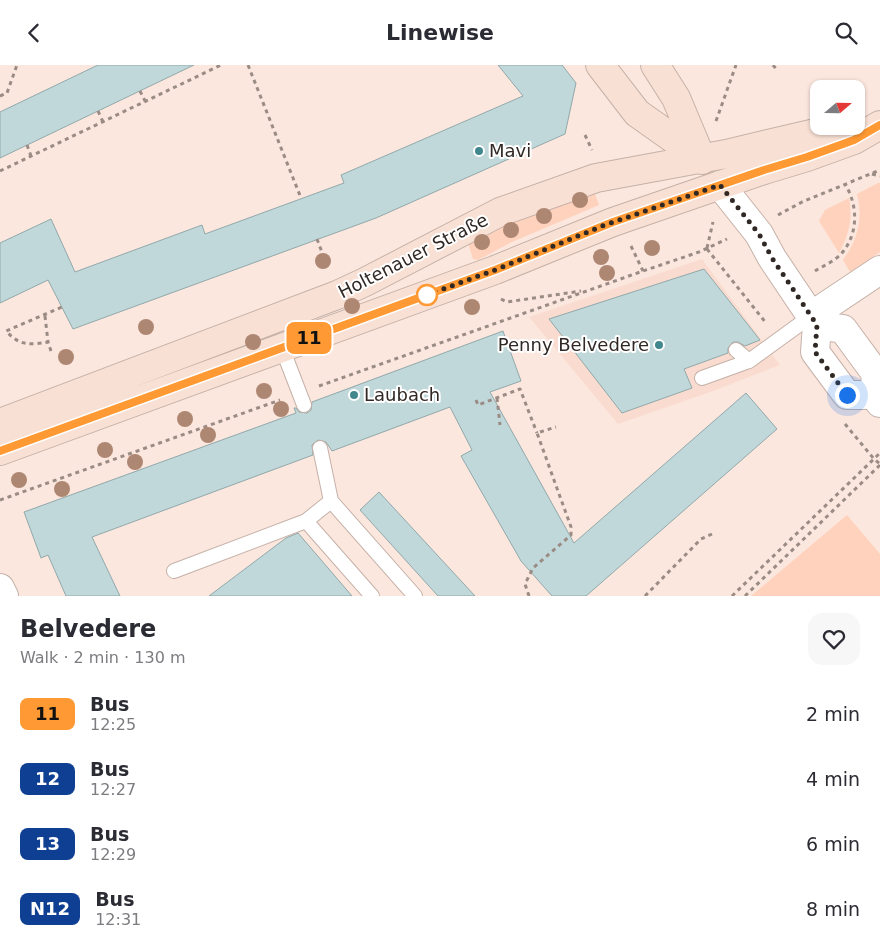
<!DOCTYPE html>
<html lang="en">
<head>
<meta charset="utf-8">
<style>
	:root { --surface:#fff; --page:#f7f7f7; --text:#2b2b33; --muted:#7c7c81 }
	body { margin:0; font-family:"DejaVu Sans",sans-serif; background:var(--page); color:var(--text); height:100vh; display:flex; flex-direction:column; font-size:19px; white-space:nowrap }
	* { box-sizing:border-box; margin:0 }
	p { font-size:16px; color:var(--muted) }
	.icon { flex:none; width:28px; height:28px; fill:none; stroke:currentColor; stroke-width:2; stroke-linecap:round; stroke-linejoin:round }
	.map { position:relative; height:531px; overflow:hidden }
	.panel { display:flex; flex-direction:column; background:var(--surface); flex:1 }
	.panel>* { flex:none }
	.badge { padding:0 10px; border-radius:8px; font-size:18px; line-height:32px }
	.needle { width:32px; rotate:70deg }
	.buttons { position:absolute; left:810px; top:15px; display:grid; gap:10px }
	.buttons a { display:grid; place-items:center; width:55px; height:55px; border-radius:10px; background:var(--surface); box-shadow:0 1px 4px #0004; font-size:25px }
	.you { position:absolute; width:25px; height:25px; margin:-12px; border:4px solid #fff; border-radius:50%; background:#1a73e8; box-shadow:0 0 0 8px #1a73e833 }
	.map>.badge { position:absolute; translate:-50% -50%; box-shadow:0 0 0 2px #fff }
	.round { display:grid; place-items:center; flex:none; width:52px; height:52px; border-radius:15px; background:var(--page) }
	.summary { display:flex; align-items:center; justify-content:space-between; height:85px; padding:0 20px }
	h1 { font-size:24px; font-weight:700; line-height:38px }
	ul { padding:0; list-style:none }
	li { display:flex; align-items:center; gap:15px; height:65px; padding:0 20px }
	li div { flex:1 }
	li b { display:block; font-size:19px }
	li em { font-style:normal }
	li .badge { min-width:55px; font-weight:700; text-align:center }
	header { display:flex; justify-content:space-between; align-items:center; height:65px; padding:0 20px; background:var(--surface); font-size:22px; font-weight:700 }
	.map>svg:first-child { display:block }
</style>
</head>
<body>
<header><svg class="icon" aria-label="back" viewBox="0 0 24 24"><path d="M15 5l-7 7 7 7"/></svg>Linewise<svg class="icon" aria-label="search" viewBox="0 0 24 24"><circle cx="10" cy="10" r="6"/><path d="M15 15l6 6"/></svg></header>
<div class="map">
<svg width="880" height="531" viewBox="0 0 880 531">
	<rect width="100%" height="100%" fill="#fce7de"/>
	<path fill="#f9dccf" d="M 702,194 L 780,300 L 713,326 L 618,359 L 529,252 Z"/>
	<path fill="#fed2bc" d="M 591,118 L 599,140 L 512,177 L 478,195 L 473,194 L 467,175 Z
		M 878,118 L 880,118 L 880,187 L 850,207 L 843,195 C 858,174 863,154 857,129 Z
		M 849,133 C 853,153 849,170 839,188 L 819,156 L 825,145 Z
		M 847,450 L 880,489 L 880,531 L 751,531 Z"/>
	<path fill="#c0d8da" stroke="#91a8aa" d="M 98,0 L 194,0 L 0,93 L 0,47 Z
		M 498,0 L 562,0 L 576,18 L 565,69 L 376,153 L 73,264 L 48,215 L 0,238 L 0,178 L 51,154 L 75,207 L 202,160 L 205,169 L 344,118 L 341,110 L 523,31 Z
		M 704,204 L 760,275 L 745,281 L 738,277 L 733,277 L 728,283 L 728,288 L 684,304 L 692,323 L 622,348 L 549,254 Z
		M 503,266 L 521,316 L 490,327 L 574,478 L 746,328 L 777,364 L 586,531 L 552,531 L 521,496 L 461,391 L 472,385 L 450,342 L 332,386 L 326,377 L 318,375 L 312,380 L 313,390 L 92,472 L 120,531 L 66,531 L 48,490 L 41,493 L 24,447 L 296,348 L 294,343 L 296,343 L 299,347 L 307,348 L 311,345 L 312,337 Z
		M 379,427 L 475,531 L 438,531 L 360,445 Z
		M 298,468 L 352,531 L 209,531 L 286,473 Z"/>
	<g fill="none" stroke-linecap="round" stroke-linejoin="round">
		<defs>
			<path id="lane" d="M 282,283 L 304,340
				M 736,285 L 749,296 L 811,251
				M 702,313 L 749,296
				M 320,383 L 331,436 L 415,531
				M 331,436 L 306,456 L 372,531
				M 174,506 L 306,456"/>
			<path id="street" d="M 720,120 L 759,169 L 772,193 L 817,260 L 815,287 L 847,330 L 874,330
				M 811,251 L 880,205
				M 817,260 L 843,264 L 876,309 L 874,330 L 880,338
				M 0,523 L 4,531"/>
			<path id="secondary" d="M 600,0 L 637,48 L 702,94
				M 655,0 L 676,33 L 702,95
				M 0,358 L 337,230 L 365,217 L 500,147 L 596,113 L 726,89 L 819,67 L 837,61
				M 0,386 L 495,205 L 613,157 L 764,105 L 807,92 L 854,75 L 880,60"/>
		</defs>
		<use href="#lane" stroke="#c5b1a8" stroke-width="16"/>
		<use href="#street" stroke="#c5b1a8" stroke-width="30"/>
		<use href="#secondary" stroke="#c5b1a8" stroke-width="30"/>
		<path stroke="#9a8c85" stroke-width="3" stroke-dasharray="4 4" stroke-linecap="butt" d="M 248,0 L 301,133
			M 773,0 L 777,5
			M 140,26 L 145,36
			M 0,31 L 7,28 L 17,0
			M 98,46 L 103,57
			M 716,56 L 736,0
			M 585,70 L 592,85
			M 27,80 L 31,91
			M 0,106 L 221,0
			M 872,109 L 880,111
			M 778,150 L 802,137 L 880,105
			M 317,174 L 323,190
			M 631,181 L 643,206
			M 707,183 L 713,157
			M 707,184 L 766,258
			M 815,206 C 823,201 835,196 841,189 C 859,169 858,140 845,119
			M 501,234 L 507,237 L 581,226
			M 45,251 L 48,277
			M 51,286 L 48,277 C 29,280 20,281 6,266 L 62,242
			M 319,321 L 643,206 L 699,187 L 727,174
			M 497,333 L 500,360
			M 476,335 L 478,340 L 520,324 L 537,368
			M 845,359 L 874,394 L 880,399
			M 0,435 L 280,335
			M 529,531 L 525,519 L 533,503 L 571,470 L 571,462 L 537,368 L 556,362
			M 645,531 L 701,474 L 712,469
			M 732,531 L 880,388
			M 745,531 L 880,400"/>
		<use href="#lane" stroke="#fff" stroke-width="14"/>
		<use href="#street" stroke="#fff" stroke-width="28"/>
		<use href="#secondary" stroke="#f8e0d4" stroke-width="28"/>
	</g>
	<g fill="#ae8773">
		<circle cx="580" cy="135" r="8"/>
		<circle cx="544" cy="151" r="8"/>
		<circle cx="511" cy="165" r="8"/>
		<circle cx="482" cy="177" r="8"/>
		<circle cx="652" cy="183" r="8"/>
		<circle cx="601" cy="192" r="8"/>
		<circle cx="323" cy="196" r="8"/>
		<circle cx="607" cy="208" r="8"/>
		<circle cx="352" cy="241" r="8"/>
		<circle cx="472" cy="242" r="8"/>
		<circle cx="146" cy="262" r="8"/>
		<circle cx="253" cy="277" r="8"/>
		<circle cx="66" cy="292" r="8"/>
		<circle cx="264" cy="326" r="8"/>
		<circle cx="281" cy="344" r="8"/>
		<circle cx="185" cy="354" r="8"/>
		<circle cx="208" cy="370" r="8"/>
		<circle cx="105" cy="385" r="8"/>
		<circle cx="135" cy="397" r="8"/>
		<circle cx="19" cy="415" r="8"/>
		<circle cx="62" cy="424" r="8"/>
	</g>
	<g fill="none" stroke-linecap="round" stroke-linejoin="round">
		<defs>
			<path id="line" d="M 0,386 L 495,205 L 613,157 L 764,105 L 807,92 L 854,75 L 880,60"/>
		</defs>
		<use href="#line" stroke="#fff" stroke-width="11"/>
		<use href="#line" stroke="#f93" stroke-width="8"/>
		<path stroke="#302824" stroke-width="5" stroke-dasharray="0 9" d="M 427,230 L 495,205 L 605,160 L 720,120 L 759,169 L 772,193 L 817,260 L 815,287 L 847,330"/>
	</g>
	<g fill="#40888d" stroke="#fff" stroke-width="2">
		<circle cx="479" cy="86" r="5"/>
		<circle cx="659" cy="280" r="5"/>
		<circle cx="354" cy="330" r="5"/>
	</g>
	<circle fill="#fff" stroke="#f93" stroke-width="2.5" cx="427" cy="230" r="10"/>
	<g text-anchor="middle" stroke-width="4" stroke-linejoin="round" paint-order="stroke">
		<g font-size="18" fill="#302824" stroke="#fff" text-anchor="start">
			<text x="489" y="92">Mavi</text>
			<text x="649" y="286" text-anchor="end">Penny Belvedere</text>
			<text x="364" y="336">Laubach</text>
		</g>
		<g font-size="18" fill="#302824" stroke="#fff">
			<text transform="translate(413 191) rotate(-27)" y="6">Holtenauer Straße</text>
		</g>
	</g>
</svg>
<div class="buttons">
<a><svg class="needle" viewBox="-14 -14 28 28"><path d="M0-13l5 13h-10z" fill="#e53935"/><path d="M0 13l5-13h-10z" fill="#7c7c81"/></svg></a>
</div>
<div class="you" style="left:847px;top:330px"></div>
<b class="badge" style="left:309px;top:273px;background:#f93;color:#111">11</b>
</div>
<section class="panel">
<div class="summary"><div><h1>Belvedere</h1><p>Walk · 2 min · 130 m</p></div><a class="round"><svg class="icon" aria-label="heart" viewBox="0 0 24 24"><path d="M12 20l-8-8c-3-5 5-10 8-4 3-6 11-1 8 4z"/></svg></a></div>
<ul>
<li><span class="badge" style="background:#f93;color:#111">11</span><div><b>Bus</b><p>12:25</p></div><em>2 min</em></li>
<li><span class="badge" style="background:#0f3f93;color:#fff">12</span><div><b>Bus</b><p>12:27</p></div><em>4 min</em></li>
<li><span class="badge" style="background:#0f3f93;color:#fff">13</span><div><b>Bus</b><p>12:29</p></div><em>6 min</em></li>
<li><span class="badge" style="background:#0f3f93;color:#fff">N12</span><div><b>Bus</b><p>12:31</p></div><em>8 min</em></li>
</ul>
</section>
</body>
</html>
